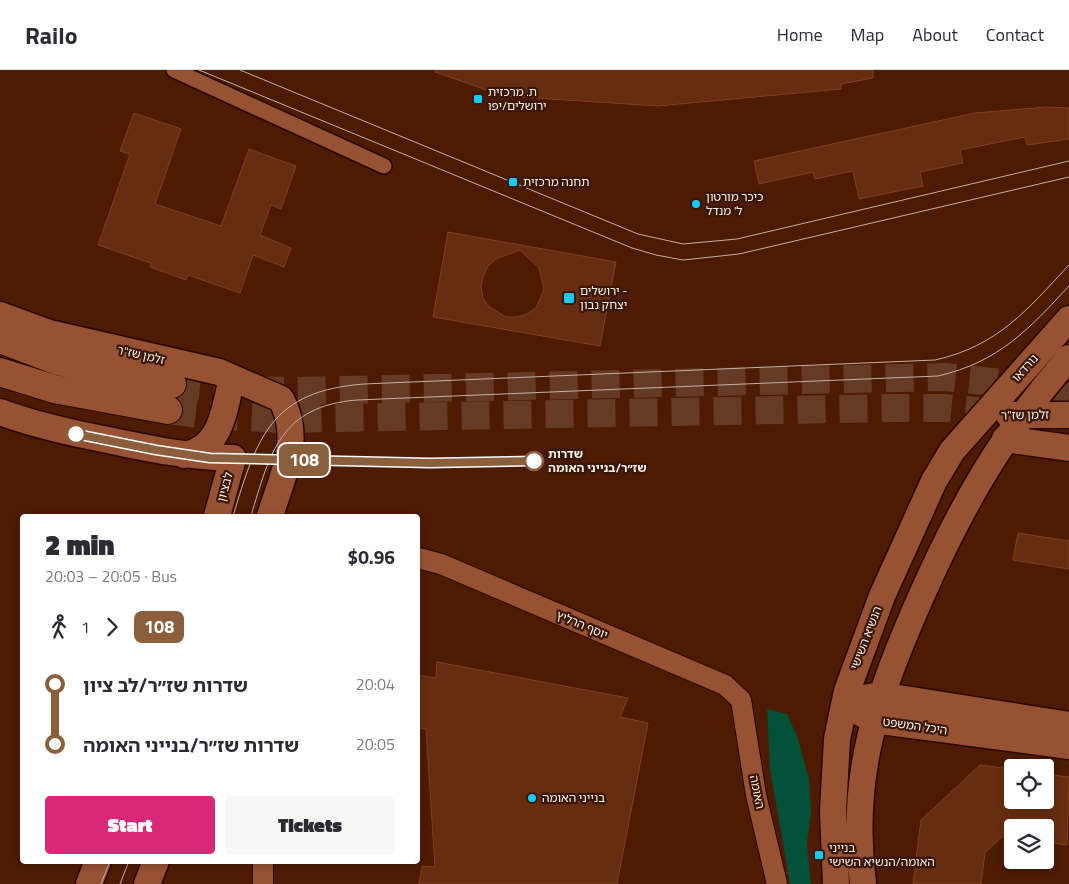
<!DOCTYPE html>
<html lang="en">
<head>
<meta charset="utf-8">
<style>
	:root { --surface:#fff; --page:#f7f7f7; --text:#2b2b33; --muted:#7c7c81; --line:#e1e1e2; --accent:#db2777 }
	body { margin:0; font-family:"Titillium Web","Noto Sans Hebrew",sans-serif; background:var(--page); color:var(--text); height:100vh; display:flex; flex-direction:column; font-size:19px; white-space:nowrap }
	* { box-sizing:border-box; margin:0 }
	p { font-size:16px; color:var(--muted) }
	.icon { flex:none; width:28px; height:28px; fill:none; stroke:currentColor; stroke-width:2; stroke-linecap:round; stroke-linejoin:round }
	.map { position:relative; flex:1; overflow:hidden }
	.details { position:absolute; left:20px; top:444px; width:400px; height:350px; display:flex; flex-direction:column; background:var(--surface); border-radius:5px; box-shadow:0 2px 8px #0003 }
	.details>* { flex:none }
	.badge { padding:0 10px; border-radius:8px; font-size:18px; line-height:32px }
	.fabs { position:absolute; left:1004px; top:689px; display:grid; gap:10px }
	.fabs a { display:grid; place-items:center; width:50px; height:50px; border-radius:5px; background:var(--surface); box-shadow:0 2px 8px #0003; font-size:25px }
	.map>.badge { position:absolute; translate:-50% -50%; box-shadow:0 0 0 2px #fff }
	.legs { display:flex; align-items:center; gap:8px; height:55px; padding:0 25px; font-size:16px }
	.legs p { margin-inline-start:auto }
	.headline { display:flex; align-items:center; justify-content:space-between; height:85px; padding:0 25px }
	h1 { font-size:28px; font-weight:800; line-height:38px }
	.primary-button { display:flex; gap:10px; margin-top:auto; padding:10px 25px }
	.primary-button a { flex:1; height:58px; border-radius:5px; background:var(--accent); color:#fff; font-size:20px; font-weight:800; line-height:58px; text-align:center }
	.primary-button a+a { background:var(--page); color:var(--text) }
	ul { padding:0 25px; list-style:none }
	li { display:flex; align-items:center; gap:18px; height:60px; font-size:19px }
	li i { display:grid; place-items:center; width:8px; height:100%; margin:0 6px; background:currentColor }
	li i::after { content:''; width:12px; height:12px; margin:-6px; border:4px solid; border-radius:50%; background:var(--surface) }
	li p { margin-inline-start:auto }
	li:first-child i { background:linear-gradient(#0000 50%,currentColor 0) }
	li:last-child i { background:linear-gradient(currentColor 50%,#0000 0) }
	header { display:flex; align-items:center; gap:30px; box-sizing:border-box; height:70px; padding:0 25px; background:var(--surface); border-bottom:1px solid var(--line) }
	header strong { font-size:24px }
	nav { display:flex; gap:28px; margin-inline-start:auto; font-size:18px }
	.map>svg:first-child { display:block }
</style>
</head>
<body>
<header>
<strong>Railo</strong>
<nav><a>Home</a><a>Map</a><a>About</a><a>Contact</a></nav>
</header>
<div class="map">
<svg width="1069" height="814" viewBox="0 0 1069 814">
	<rect width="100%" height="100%" fill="#4c1b02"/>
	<path fill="#015037" d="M 767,639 L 787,644 L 797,666 L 809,709 L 811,742 L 807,773 L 811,814 L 790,814 L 770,699 Z"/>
	<path fill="#662d10" stroke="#823f20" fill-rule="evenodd" d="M 435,0 L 873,0 L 873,8 L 841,14 L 841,19 L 658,36 L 504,26 L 435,2 Z
		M 1046,37 L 1069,38 L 1069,69 L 1027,75 L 1025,67 L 960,80 L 963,93 L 920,102 L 923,116 L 859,129 L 853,101 L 815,109 L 813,102 L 759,114 L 754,91 L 975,43 Z
		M 134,43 L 181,59 L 155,134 L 221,156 L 249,79 L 296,96 L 281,139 L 271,135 L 260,165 L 291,178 L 284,197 L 253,185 L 240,223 L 188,205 L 186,210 L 150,197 L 151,193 L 98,175 L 130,84 L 120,81 Z
		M 448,162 L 616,192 L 600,276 L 433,247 ZM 520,180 L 539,198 L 544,219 L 536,238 L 527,244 L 517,247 L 506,247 L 489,237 L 483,228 L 481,217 L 483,206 L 488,196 L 496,189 Z
		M 1018,463 L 1069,471 L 1069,499 L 1013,490 Z
		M 437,592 L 628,628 L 620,647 L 648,653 L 617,814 L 419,814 L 422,796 L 435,797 L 426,659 L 418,658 L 418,605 L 436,608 Z
		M 980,695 L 1012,699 L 1012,730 L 1045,730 L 1045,704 L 1069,707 L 1067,775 L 1045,772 L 1045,758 L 1012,758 L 1012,768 L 1003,766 L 985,783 L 981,814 L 913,814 L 921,750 Z"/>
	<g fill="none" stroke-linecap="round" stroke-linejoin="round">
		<path stroke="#663b25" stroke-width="28" stroke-dasharray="28 14" stroke-linecap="butt" d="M 172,314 L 244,320 L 295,321 L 945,307 L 1013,314 L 1069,327
			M 168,340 L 207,345 L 280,349 L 894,338 L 945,338 L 1008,344"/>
		<defs>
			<path id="pedestrian" d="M 174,0 L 384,96"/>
			<path id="minor" d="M 418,488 L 441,494 L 725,615 L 741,630 L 756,725 L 777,814
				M 263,814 L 263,791"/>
			<path id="tertiary" d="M 0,245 L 49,263 L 219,302 L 281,329 C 303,369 282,406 270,446
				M 0,342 C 35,355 71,363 108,370 C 150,379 190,387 233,388 L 217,446
				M 1009,345 L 1069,345
				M 1005,369 L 1069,378
				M 184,385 C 222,379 224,339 232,308
				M 864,628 L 880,625 L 1069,655
				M 859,642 L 873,650 L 1069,676
				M 89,814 L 98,791
				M 147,814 L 156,791
				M 836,814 L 833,741 L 837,669 L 847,621 L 882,526 L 934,411 L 952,381 L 1069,249
				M 863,814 C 849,705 877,627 920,529 C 961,436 1002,364 1069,288"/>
			<path id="secondary" d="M 0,269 L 58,291 L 172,314
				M 0,302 L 54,319 L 168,340"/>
		</defs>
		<use href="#pedestrian" stroke="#290800" stroke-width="18"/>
		<use href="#minor" stroke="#290800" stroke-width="22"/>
		<use href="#tertiary" stroke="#290800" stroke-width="29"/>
		<use href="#secondary" stroke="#290800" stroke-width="30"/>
		<use href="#pedestrian" stroke="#975233" stroke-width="15"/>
		<use href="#minor" stroke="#975233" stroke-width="20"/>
		<use href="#tertiary" stroke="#975233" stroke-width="26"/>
		<use href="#secondary" stroke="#975233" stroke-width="28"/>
		<path stroke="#c4b0a5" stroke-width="1" d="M 199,0 L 632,178 L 656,185 L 683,190 L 739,184 L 1069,107
			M 240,0 L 638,164 L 683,174 L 737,169 L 1069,91
			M 233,446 C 257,367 271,321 364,314 L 935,290 C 998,276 1027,240 1069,195
			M 251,446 C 270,382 281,336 357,330 L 938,306 C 999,292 1029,259 1069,216
			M 101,814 L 110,791
			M 120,814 L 129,791"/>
	</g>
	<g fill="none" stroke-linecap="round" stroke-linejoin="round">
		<defs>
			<path id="line-1" d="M 76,364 L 156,380 L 210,388 L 430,393 L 534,391"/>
		</defs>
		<use href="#line-1" stroke="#fff" stroke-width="11"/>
		<use href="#line-1" stroke="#8b5e3c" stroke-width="8"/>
	</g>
	<g fill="#16cafb" stroke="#3a1706" stroke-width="2">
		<rect x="473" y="24" width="10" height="10" rx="2.5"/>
		<rect x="508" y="107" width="10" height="10" rx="2.5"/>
		<circle cx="696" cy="134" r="5"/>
		<rect x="563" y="222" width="12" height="12" rx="2.5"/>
		<circle cx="532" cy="728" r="5"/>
		<rect x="814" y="780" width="10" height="10" rx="2.5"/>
	</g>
	<g fill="#fff" stroke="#8b5e3c" stroke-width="2.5">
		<circle cx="76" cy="364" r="9"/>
		<circle cx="534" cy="391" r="9"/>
	</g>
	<g text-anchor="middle" stroke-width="4.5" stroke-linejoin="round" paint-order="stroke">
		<g font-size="12" fill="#f9f1ed" stroke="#3a1706" text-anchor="start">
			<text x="488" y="26">ת. מרכזית<tspan x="488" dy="14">ירושלים/יפו</tspan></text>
			<text x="523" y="116">תחנה מרכזית</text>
			<text x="706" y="131">כיכר מורטון<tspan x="706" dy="14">ל' מנדל</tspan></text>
			<text x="580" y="225">ירושלים -<tspan x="580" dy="14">יצחק נבון</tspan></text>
			<text x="542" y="732">בנייני האומה</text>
			<text x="829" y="782">בנייני<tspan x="829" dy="14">האומה/הנשיא השישי</tspan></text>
		</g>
		<g font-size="12" fill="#f9f1ed" stroke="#3a1706">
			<text transform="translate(141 285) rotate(13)" y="4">זלמן שז"ר</text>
			<text transform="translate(1025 298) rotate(-48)" y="4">נורדאו</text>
			<text transform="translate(1025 345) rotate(-1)" y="4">זלמן שז"ר</text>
			<text transform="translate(225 417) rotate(-75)" y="4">לבציון</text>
			<text transform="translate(582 555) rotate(23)" y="4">יוסף הרליץ</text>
			<text transform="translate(866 568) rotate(-69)" y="4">הנשיא השישי</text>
			<text transform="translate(915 656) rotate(8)" y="4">היכל המשפט</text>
			<text transform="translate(757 722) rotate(79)" y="4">האומה</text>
		</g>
		<g font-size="12" font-weight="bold" fill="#f9f1ed" stroke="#3a1706" text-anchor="start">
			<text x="548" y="388">שדרות<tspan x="548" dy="14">שז״ר/בנייני האומה</tspan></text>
		</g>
	</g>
</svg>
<div class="fabs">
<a><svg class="icon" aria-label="locate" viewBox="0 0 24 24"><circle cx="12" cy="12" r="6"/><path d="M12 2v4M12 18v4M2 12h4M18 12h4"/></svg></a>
<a><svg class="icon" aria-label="layers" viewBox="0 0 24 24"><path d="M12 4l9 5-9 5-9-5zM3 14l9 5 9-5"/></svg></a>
</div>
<b class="badge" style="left:304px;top:390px;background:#8b5e3c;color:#fff">108</b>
<section class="details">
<div class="headline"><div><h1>2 min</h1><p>20:03 – 20:05 · Bus</p></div><b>$0.96</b></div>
<div class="legs"><svg class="icon" aria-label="walk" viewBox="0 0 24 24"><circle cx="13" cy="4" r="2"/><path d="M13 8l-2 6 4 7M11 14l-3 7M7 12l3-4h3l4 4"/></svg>1<svg class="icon" aria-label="forward" viewBox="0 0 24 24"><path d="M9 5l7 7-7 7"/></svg><b class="badge" style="background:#8b5e3c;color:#fff">108</b></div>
<ul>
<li><i style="color:#8b5e3c"></i><b>שדרות שז״ר/לב ציון</b><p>20:04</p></li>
<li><i style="color:#8b5e3c"></i><b>שדרות שז״ר/בנייני האומה</b><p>20:05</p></li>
</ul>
<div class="primary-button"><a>Start</a><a>Tickets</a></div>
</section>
</div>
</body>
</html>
